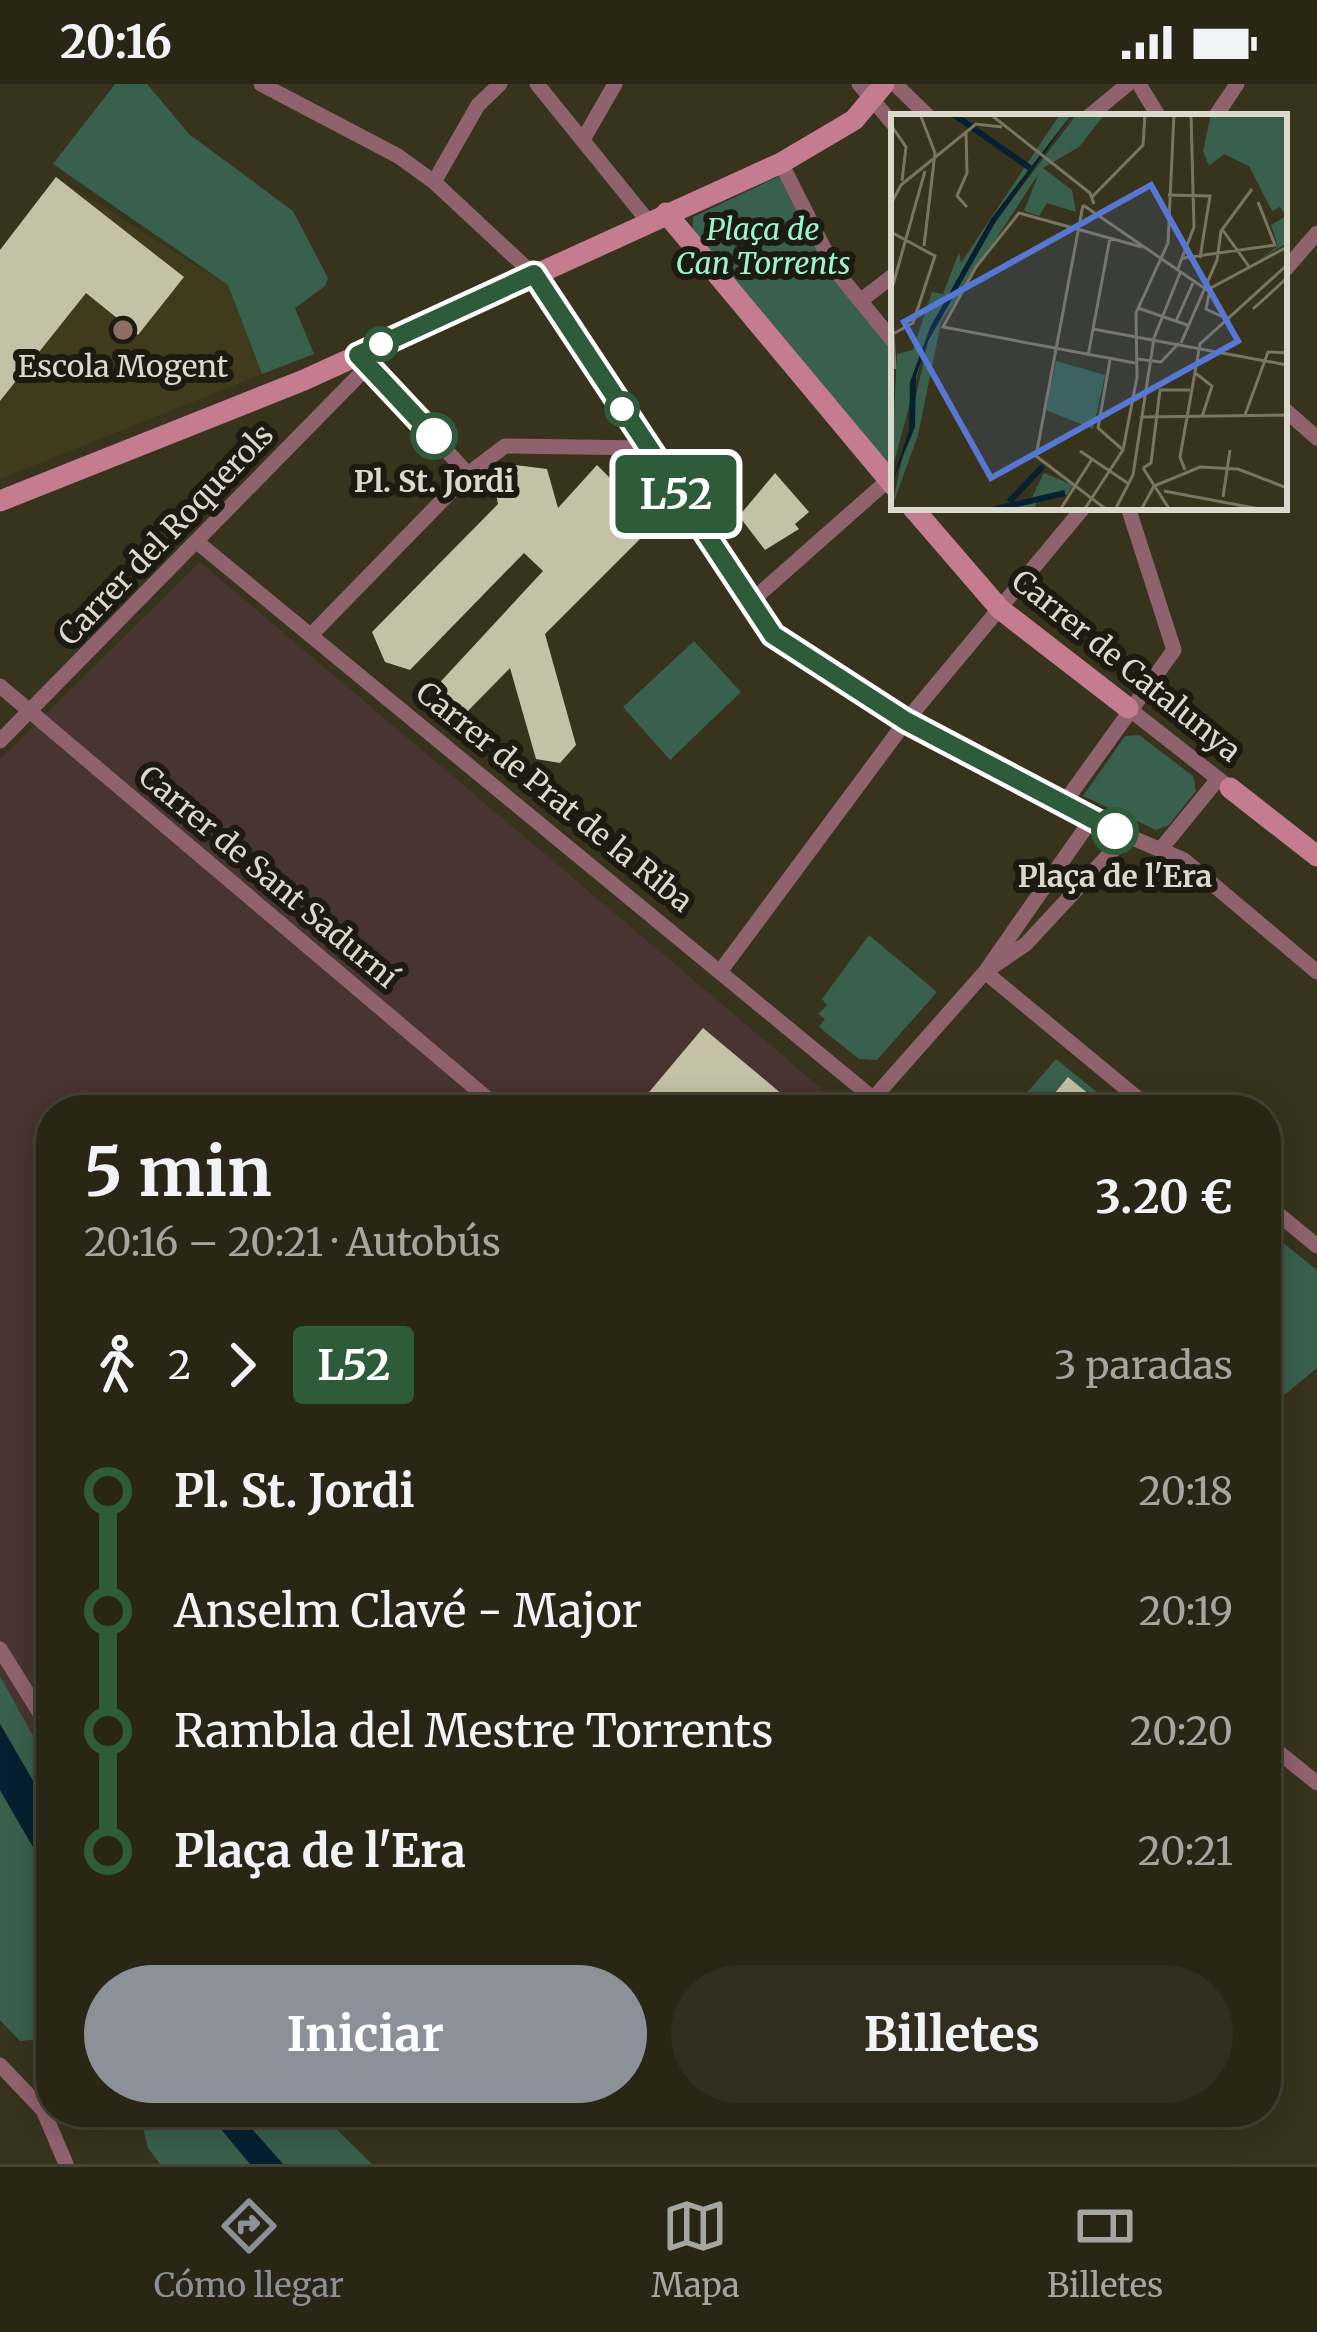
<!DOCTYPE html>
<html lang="es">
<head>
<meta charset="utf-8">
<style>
	:root { --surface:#292616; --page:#312e1f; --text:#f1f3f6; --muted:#a5a5a1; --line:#454335; --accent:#8c9099 }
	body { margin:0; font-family:Merriweather,serif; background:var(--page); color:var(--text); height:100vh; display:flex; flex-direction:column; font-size:45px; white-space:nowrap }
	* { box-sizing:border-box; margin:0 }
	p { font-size:39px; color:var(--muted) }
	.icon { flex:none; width:66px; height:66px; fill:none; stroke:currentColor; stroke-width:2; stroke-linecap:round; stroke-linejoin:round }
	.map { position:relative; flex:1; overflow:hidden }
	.side { position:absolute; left:36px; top:1011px; width:1245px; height:1032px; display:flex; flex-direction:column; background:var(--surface); border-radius:48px; box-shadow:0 6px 30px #0003,0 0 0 3px var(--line) }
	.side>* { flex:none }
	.badge { padding:0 24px; border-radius:9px; font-size:42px; line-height:78px }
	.map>.badge { position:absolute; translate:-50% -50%; box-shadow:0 0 0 6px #fff }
	.legs { display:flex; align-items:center; gap:18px; height:132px; padding:0 48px; font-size:39px }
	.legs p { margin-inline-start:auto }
	.headline { display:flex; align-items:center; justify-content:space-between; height:204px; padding:0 48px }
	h1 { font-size:66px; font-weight:700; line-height:90px }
	.primary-button { display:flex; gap:24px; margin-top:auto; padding:24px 48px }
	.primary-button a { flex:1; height:138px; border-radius:72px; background:var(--accent); color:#fff; font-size:48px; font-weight:700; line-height:138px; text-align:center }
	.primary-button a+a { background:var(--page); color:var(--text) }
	ul { padding:0 48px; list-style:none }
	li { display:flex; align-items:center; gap:42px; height:120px; font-size:45px }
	li i { display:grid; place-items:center; width:18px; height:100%; margin:0 15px; background:currentColor }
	li i::after { content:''; width:30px; height:30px; margin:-15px; border:9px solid; border-radius:50%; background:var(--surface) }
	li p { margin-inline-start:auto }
	li:first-child i { background:linear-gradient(#0000 50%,currentColor 0) }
	li:last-child i { background:linear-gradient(currentColor 50%,#0000 0) }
	.status { display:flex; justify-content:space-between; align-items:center; height:84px; padding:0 60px; background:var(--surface); direction:ltr }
	.status svg { height:33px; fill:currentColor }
	.tabs { display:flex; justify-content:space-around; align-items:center; height:168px; border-top:3px solid var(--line); background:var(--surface); font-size:33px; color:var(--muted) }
	.tabs a { display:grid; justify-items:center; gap:6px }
	.tabs .current { color:var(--accent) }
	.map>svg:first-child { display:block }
</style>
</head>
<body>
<div class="status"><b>20:16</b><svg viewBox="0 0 49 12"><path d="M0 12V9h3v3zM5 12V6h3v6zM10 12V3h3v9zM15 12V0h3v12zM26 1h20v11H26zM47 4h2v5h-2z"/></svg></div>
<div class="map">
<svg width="1317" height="2080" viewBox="0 0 1317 2080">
	<rect width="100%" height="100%" fill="#37331d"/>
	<path fill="#483430" d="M 200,478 L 847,1026 L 51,1026 L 51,1684 L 0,1592 L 0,675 Z"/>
	<path fill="#403b1d" d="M 56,93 L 228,201 L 262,290 L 0,395 L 0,165 Z"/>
	<path fill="#38604d" d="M 115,0 L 147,0 L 189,50 L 293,127 L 328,194 L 325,202 L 295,224 L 314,270 L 262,290 L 228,201 L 53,80 Z
		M 786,89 L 835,186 L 894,259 L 894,385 L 888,390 L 692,155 L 693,133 Z
		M 694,557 L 741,608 L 670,676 L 623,623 Z
		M 1139,651 L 1193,692 L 1196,707 L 1169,741 L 1156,746 L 1083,712 L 1125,652 Z
		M 869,851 L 937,908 L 877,976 L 859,975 L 819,943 L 825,935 L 818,930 L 827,921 L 822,915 Z
		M 1056,975 L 1119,1026 L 1012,1026 Z
		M 1266,1145 L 1317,1186 L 1317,1284 L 1266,1326 Z
		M 0,1592 L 51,1684 L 51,1728 L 0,1640 Z
		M 0,1706 L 51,1794 L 51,1954 L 20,1957 L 0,1936 Z
		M 139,2028 L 207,2028 L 250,2080 L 160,2080 L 148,2064 Z
		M 237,2028 L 319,2028 L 372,2080 L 283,2080 Z"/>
	<path fill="#062031" d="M 0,1640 L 51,1728 L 51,1794 L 0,1706 Z
		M 207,2028 L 237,2028 L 283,2080 L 250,2080 Z"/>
	<path fill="#c5c1a7" d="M 56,93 L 184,193 L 138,251 L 86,209 L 0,317 L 0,166 Z
		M 515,381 L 547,385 L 558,424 L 597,381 L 624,408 L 634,400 L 651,408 L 662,433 L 545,550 L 576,661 L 560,679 L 536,675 L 510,584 L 463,632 L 441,631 L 431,608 L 543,487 L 524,469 L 410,586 L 385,578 L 372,548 L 498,420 L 494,398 Z
		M 775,389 L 809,428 L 795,440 L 799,445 L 765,466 L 739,432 Z
		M 703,944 L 801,1026 L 634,1026 Z
		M 1068,993 L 1108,1026 L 1041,1026 Z"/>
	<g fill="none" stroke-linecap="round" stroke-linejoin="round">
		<path stroke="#90626e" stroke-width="15" d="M 261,0 L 398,72 L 434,98 L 534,191 L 773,551 L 906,637 L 1091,736 L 1184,776 L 1317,888
			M 537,0 L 648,137
			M 859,0 L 894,41
			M 895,0 L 929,33
			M 1139,0 L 1159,33
			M 1088,33 L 1128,0
			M 1215,33 L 1237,0
			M 584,54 L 615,0
			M 781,79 L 835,186 L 894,258
			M 434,98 L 478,21 L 500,0
			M 1284,187 L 1317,149
			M 860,217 L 894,191
			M 364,277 L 468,390
			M 1284,325 L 1317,354
			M 197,458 L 874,1015
			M 748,520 L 894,391
			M 312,550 L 468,390 L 505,362 L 647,364
			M 0,602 L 501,1026
			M 1128,624 L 1230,704
			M 0,657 L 369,281
			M 1064,719 L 1174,566 L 1128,423
			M 1160,766 L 1218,695
			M 992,883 L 1026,860 L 1127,751
			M 722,885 L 906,637 L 1084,423
			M 985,888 L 1152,1026
			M 863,1026 L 985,888 L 1091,736
			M 1266,1120 L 1317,1162
			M 0,1565 L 51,1647
			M 1266,1658 L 1317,1699
			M 0,1981 L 43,2026 L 66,2080"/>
		<path stroke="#c57c8f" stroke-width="21" d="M 666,129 L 894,402
			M 0,417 L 304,296 L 781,79 L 854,36 L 884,0
			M 912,423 L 1000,525 L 1128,624
			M 1230,704 L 1317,772"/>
	</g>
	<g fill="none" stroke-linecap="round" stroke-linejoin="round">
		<defs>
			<path id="line-1" d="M 434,352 L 358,271 L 534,190 L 773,551 L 906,637 L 1115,747"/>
		</defs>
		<use href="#line-1" stroke="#fff" stroke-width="27"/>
		<use href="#line-1" stroke="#2e5b3a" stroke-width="18"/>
	</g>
	<circle fill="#8d6e63" stroke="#1c1a11" stroke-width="4.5" cx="123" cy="246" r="12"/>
	<g fill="#fff" stroke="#2e5b3a" stroke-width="6">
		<circle cx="381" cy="260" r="15"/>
		<circle cx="622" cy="325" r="15"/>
		<circle cx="434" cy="352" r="21"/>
		<circle cx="1115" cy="747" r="21"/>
	</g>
	<g text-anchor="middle" stroke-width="12" stroke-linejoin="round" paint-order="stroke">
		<g font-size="30" font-style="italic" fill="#9bf7cb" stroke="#1c1a11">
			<text x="763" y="156">Plaça de<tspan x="763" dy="34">Can Torrents</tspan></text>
		</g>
		<g font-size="30" fill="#dbd9cc" stroke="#1c1a11">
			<text x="123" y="293">Escola Mogent</text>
		</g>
		<g font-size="30" font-weight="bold" fill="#dbd9cc" stroke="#1c1a11">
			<text x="434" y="408">Pl. St. Jordi</text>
			<text x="1115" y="803">Plaça de l'Era</text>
		</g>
		<g font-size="30" fill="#dbd9cc" stroke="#1c1a11">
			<text transform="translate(166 451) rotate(-46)" y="10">Carrer del Roquerols</text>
			<text transform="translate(1126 582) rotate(39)" y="10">Carrer de Catalunya</text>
			<text transform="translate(554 713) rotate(39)" y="10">Carrer de Prat de la Riba</text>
			<text transform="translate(268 793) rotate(40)" y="10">Carrer de Sant Sadurní</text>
		</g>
	</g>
	<g transform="translate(891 30)">
		<rect width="396" height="396" fill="#37331d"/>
		<path d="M 169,0 L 181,0 L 100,105 L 39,214 L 0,360 L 6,240 L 22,236 L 41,178 L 52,180 L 68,138 L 70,149 ZM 186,0 L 214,0 L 188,33 L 152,54 L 181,76 L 185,98 L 156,89 L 148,102 L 133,97 L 148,59 L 50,209 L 27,321 L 0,396 L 37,227 L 104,108 ZM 320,0 L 396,0 L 396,129 L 368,146 L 387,132 L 380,111 L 395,102 L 389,93 L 381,97 L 358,52 L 333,40 L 318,52 L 312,37 ZM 165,247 L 214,261 L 202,315 L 155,296 ZM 153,359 L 182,371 L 176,381 L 148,382 L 143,396 L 126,396 L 121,391 L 141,383 Z" fill="#38604d"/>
		<path d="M 181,0 L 104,109 L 37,227 L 25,262 L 24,313 L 0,371 L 18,316 L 19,268 L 39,214 L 100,105 Z" fill="#062031"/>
		<path fill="none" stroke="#062031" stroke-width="6" d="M 62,0 L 139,54M 118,388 L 152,352M 100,396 L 174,379"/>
		<path fill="none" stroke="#797563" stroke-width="3" d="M 29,0 L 44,39 L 33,132M 99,0 L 199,79 L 203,90M 0,11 L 15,33 L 11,67M 75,17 L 76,59 L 66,82 L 76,93M 277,81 L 319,82 L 309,144M 201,83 L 252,31 L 254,0M 0,90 L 10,71 L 85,10 L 111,13M 192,91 L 145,342 L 216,396M 192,91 L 316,176 L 396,133M 331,115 L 359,154M 0,118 L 44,142 L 22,209 L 0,221M 292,144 L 384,131 L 367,88M 286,157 L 303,113 L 300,0M 319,176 L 315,195 L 336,205M 0,178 L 34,57M 247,194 L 299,212M 362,195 L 396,164M 1,201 L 4,255M 285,207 L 302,169M 202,215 L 396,251M 290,229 L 326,146 L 330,117 L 361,75M 197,242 L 219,124M 246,245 L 270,248 L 288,229M 219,246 L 207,314 L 232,336M 244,249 L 52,213 L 85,153 L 128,99 L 251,133M 303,258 L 321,272 L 311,303M 354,301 L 377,238 L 396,239M 251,303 L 396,301M 189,337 L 238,370M 252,354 L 260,349 L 269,276 L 299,276M 252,354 L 279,396M 294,356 L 289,343 L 309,230 L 396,151M 273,377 L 374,396M 332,383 L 339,336M 169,396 L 201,345M 193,396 L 232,336 L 246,263 L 245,199 L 277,129 L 283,0M 224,396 L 242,361 L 263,224 L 289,159M 250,396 L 263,372 L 309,353 L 347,355 L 396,374"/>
		<path fill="#5678d4" fill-opacity="0.15" stroke="#5678d4" stroke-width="6" d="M 260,71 L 347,227 L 100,364 L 13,208 Z"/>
		<rect width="396" height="396" fill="none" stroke="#dbd9cc" stroke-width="6"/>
	</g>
</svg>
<b class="badge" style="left:676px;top:410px;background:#2e5b3a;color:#fff">L52</b>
<section class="side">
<div class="headline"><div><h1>5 min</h1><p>20:16 – 20:21 · Autobús</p></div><b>3.20 €</b></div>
<div class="legs"><svg class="icon" aria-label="walk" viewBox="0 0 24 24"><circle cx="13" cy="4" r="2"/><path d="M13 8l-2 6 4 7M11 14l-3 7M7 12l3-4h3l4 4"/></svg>2<svg class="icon" aria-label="forward" viewBox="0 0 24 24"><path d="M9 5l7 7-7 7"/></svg><b class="badge" style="background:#2e5b3a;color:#fff">L52</b><p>3 paradas</p></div>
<ul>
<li><i style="color:#2e5b3a"></i><b>Pl. St. Jordi</b><p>20:18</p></li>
<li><i style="color:#2e5b3a"></i><span>Anselm Clavé - Major</span><p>20:19</p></li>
<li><i style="color:#2e5b3a"></i><span>Rambla del Mestre Torrents</span><p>20:20</p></li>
<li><i style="color:#2e5b3a"></i><b>Plaça de l'Era</b><p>20:21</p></li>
</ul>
<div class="primary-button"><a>Iniciar</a><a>Billetes</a></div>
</section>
</div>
<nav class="tabs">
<a class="current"><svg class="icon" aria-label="directions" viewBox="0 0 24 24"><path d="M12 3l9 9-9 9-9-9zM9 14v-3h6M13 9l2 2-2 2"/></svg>Cómo llegar</a>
<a><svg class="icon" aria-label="map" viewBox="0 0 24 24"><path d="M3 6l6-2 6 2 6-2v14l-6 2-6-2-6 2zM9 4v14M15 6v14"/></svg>Mapa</a>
<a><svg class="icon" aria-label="tickets" viewBox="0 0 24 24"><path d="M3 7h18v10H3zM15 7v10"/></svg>Billetes</a>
</nav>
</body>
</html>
